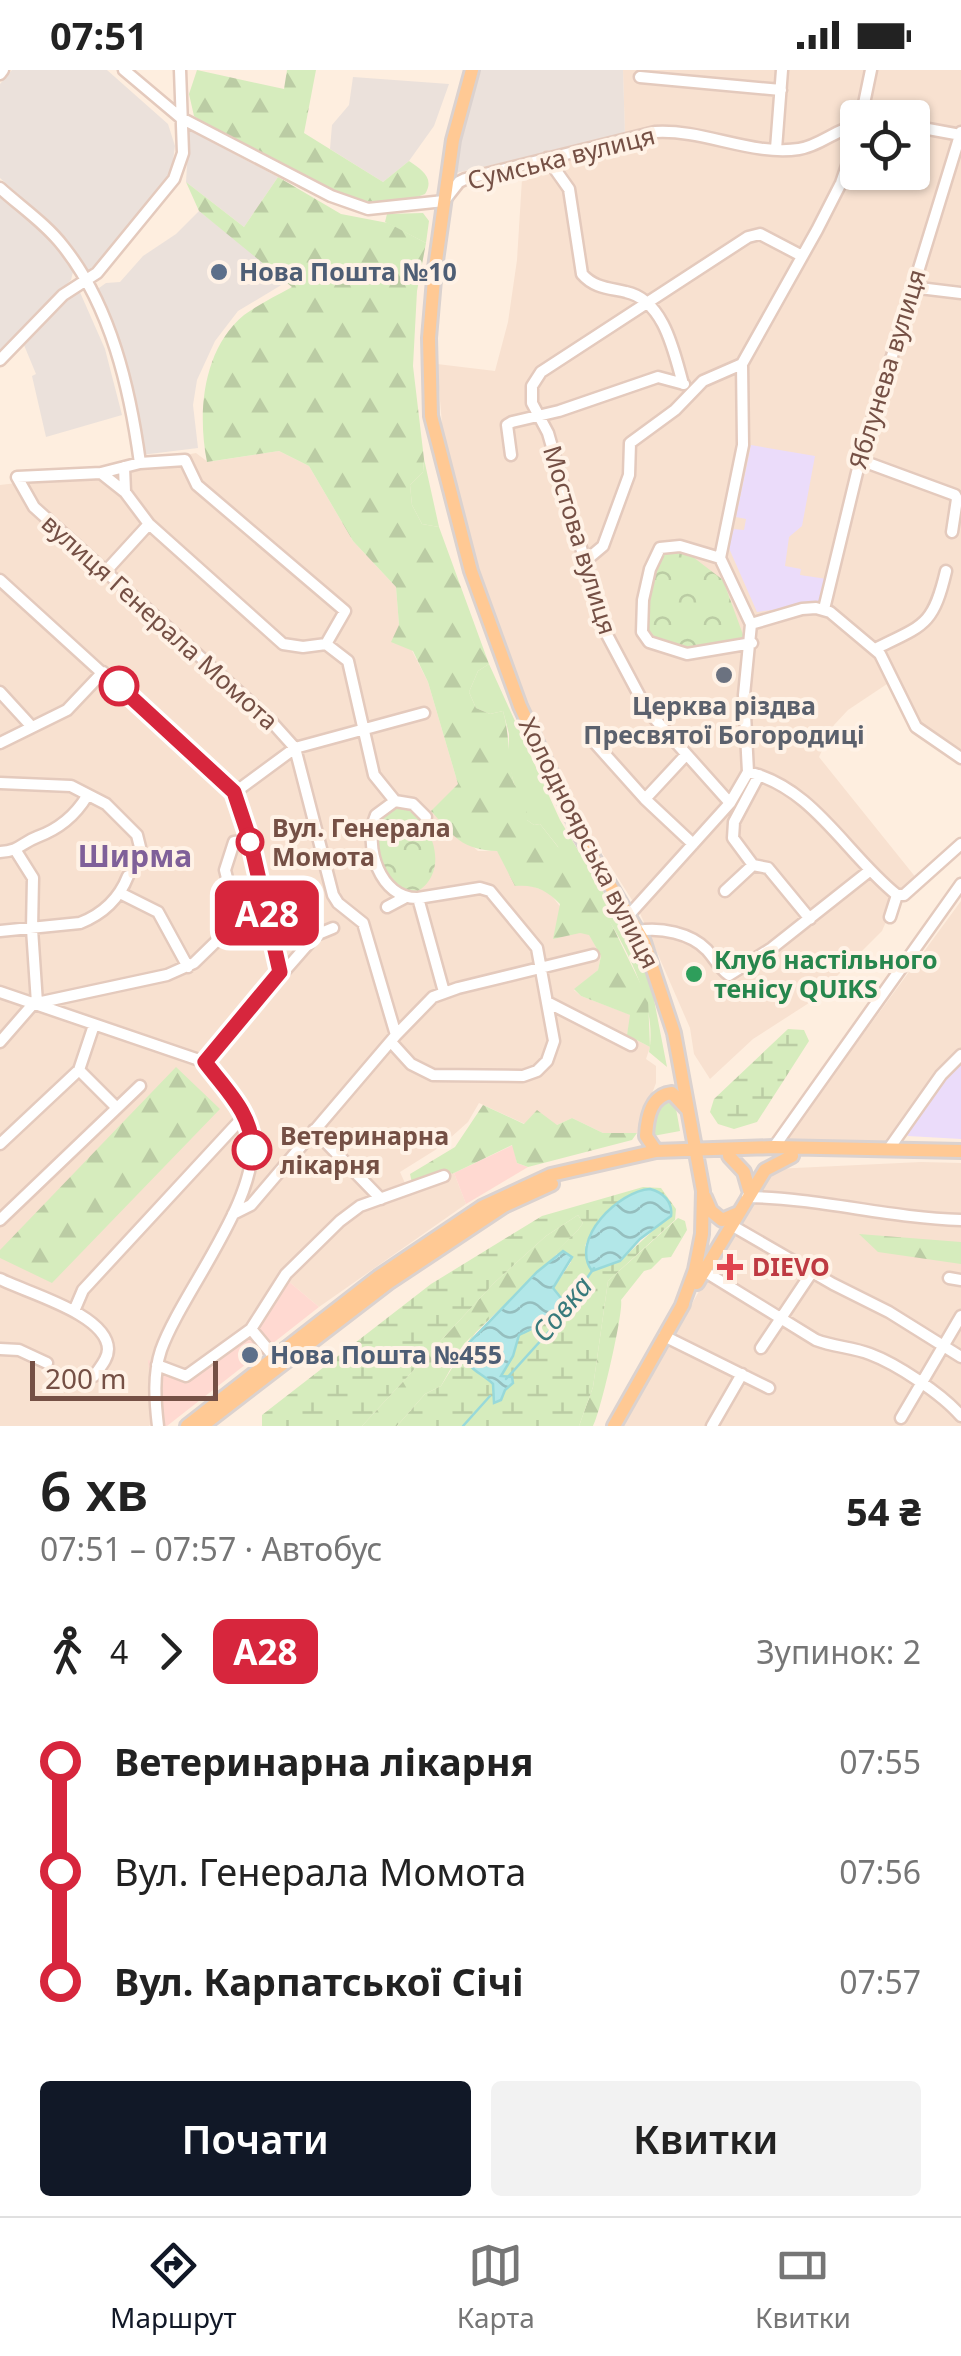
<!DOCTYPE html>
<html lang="uk">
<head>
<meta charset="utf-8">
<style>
	:root { --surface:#fff; --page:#f2f2f2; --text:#222; --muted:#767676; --line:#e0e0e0; --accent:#111827 }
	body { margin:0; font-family:"Noto Sans",sans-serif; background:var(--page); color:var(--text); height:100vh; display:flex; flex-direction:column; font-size:38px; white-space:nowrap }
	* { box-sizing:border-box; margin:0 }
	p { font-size:32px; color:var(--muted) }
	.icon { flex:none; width:55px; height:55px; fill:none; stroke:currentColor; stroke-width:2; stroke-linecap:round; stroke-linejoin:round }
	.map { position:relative; height:1356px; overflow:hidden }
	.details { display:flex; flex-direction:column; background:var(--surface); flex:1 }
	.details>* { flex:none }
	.badge { padding:0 20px; border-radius:15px; font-size:35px; line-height:65px }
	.buttons { position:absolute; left:840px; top:30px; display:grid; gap:20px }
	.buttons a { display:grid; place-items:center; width:90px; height:90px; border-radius:10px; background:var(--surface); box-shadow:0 2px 8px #0004; font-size:50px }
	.scale { position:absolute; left:30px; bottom:25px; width:188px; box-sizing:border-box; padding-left:10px; border:5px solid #755045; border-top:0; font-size:28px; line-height:35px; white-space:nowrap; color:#755045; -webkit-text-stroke:8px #fff2e6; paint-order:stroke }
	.map>.badge { position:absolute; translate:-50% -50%; box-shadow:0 0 0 5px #fff }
	.legs { display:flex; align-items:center; gap:15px; height:110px; padding:0 40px; font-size:32px }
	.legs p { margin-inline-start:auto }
	.summary { display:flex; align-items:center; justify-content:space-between; height:170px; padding:0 40px }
	h1 { font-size:55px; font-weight:600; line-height:75px }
	.primary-button { display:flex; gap:20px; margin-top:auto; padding:20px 40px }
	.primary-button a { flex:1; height:115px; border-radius:10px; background:var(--accent); color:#fff; font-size:40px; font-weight:600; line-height:115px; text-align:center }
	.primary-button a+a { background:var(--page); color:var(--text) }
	ul { padding:0 40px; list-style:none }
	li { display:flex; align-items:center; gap:35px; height:110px; font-size:38px }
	li i { display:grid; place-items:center; width:15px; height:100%; margin:0 12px; background:currentColor }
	li i::after { content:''; width:25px; height:25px; margin:-12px; border:8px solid; border-radius:50%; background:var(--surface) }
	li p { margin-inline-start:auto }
	li:first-child i { background:linear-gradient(#0000 50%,currentColor 0) }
	li:last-child i { background:linear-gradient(currentColor 50%,#0000 0) }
	.status { display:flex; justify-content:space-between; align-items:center; height:70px; padding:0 50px; background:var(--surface); direction:ltr }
	.status svg { height:28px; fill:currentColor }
	.menu { display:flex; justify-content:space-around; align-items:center; height:140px; border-top:2px solid var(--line); background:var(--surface); font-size:28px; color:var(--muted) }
	.menu a { display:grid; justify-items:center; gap:5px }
	.menu .current { color:var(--accent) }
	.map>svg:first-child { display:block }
</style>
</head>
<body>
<div class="status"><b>07:51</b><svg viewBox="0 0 49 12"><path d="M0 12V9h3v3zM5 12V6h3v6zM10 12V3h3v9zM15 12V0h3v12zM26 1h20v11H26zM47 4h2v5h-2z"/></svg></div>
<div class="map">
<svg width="961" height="1356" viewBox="0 0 961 1356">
	<defs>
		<pattern id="forest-firs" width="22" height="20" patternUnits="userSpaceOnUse" patternTransform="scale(2.5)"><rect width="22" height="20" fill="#d6ecbd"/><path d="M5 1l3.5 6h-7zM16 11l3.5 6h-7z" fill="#bbcca4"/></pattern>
		<pattern id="wetland-marsh" width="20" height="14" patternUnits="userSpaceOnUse" patternTransform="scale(2.5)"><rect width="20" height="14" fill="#d6ecbd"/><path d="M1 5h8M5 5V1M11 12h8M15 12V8" fill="none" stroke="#bbcca4"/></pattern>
		<pattern id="park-crowns" width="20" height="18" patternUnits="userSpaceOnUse" patternTransform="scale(2.5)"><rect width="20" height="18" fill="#d6ecbd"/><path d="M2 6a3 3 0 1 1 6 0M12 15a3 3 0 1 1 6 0" fill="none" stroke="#bbcca4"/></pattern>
		<pattern id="water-waves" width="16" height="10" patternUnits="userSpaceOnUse" patternTransform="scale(2.5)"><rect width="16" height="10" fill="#b2e7e8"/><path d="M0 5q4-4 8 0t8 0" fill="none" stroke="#95bebe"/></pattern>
	</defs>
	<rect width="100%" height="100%" fill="#feeedf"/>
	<path fill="#f8e1d0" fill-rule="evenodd" d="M 623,0 L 961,0 L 961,679 L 912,653 L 890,612 L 848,640 L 834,655 L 819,687 L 917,809 L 894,833 L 882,861 L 812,931 L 753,969 L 710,1009 L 694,984 L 690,958 L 639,841 L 578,745 L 552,697 L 471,488 L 443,366 L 437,294 L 495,301 L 508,252 L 517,190 L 522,109 L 541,83 L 625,65 ZM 858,48 L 912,48 L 912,102 L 858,102 Z
		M 279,381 L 309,396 L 353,471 L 396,517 L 399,555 L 428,612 L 458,714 L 432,742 L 478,781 L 497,781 L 528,815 L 549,822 L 580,863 L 589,864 L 601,886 L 598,900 L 574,920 L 581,926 L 631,945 L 627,965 L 650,977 L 646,989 L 656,996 L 656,1013 L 637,1063 L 603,1063 L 572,1048 L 557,1055 L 525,1054 L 479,1033 L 468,1052 L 440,1077 L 400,1102 L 408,1120 L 454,1103 L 466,1134 L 319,1237 L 287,1210 L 251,1259 L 149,1356 L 0,1356 L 0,415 L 176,394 L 185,385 L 196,383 L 208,392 Z
		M 961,831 L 961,983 L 891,1073 L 785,1071 Z
		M 921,1092 L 961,1093 L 961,1356 L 623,1356 L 764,1106 L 774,1099 Z"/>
	<path fill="#ffd9d1" d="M 513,1075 L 517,1093 L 528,1097 L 466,1134 L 454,1103 Z
		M 287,1210 L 319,1237 L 167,1356 L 154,1356 L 148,1290 L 186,1305 L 251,1259 Z"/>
	<path fill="#ebe1db" d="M 12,0 L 107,0 L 168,54 L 175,76 L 171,105 L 91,206 L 60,162 L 0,108 L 0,14 Z
		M 481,0 L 623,0 L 625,65 L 456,103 L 459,74 Z
		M 353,7 L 449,14 L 434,56 L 409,91 L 383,112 L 330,79 L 332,55 L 349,35 Z
		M 189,60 L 278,107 L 244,157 L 186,112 Z
		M 0,122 L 54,169 L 73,202 L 71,210 L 0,282 Z
		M 199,141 L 288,211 L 238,241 L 215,271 L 197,310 L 193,335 L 198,378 L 141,385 L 101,238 L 99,218 L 106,213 L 120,212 L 143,186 L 176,164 Z
		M 79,220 L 105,279 L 122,345 L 46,367 L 32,306 L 36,304 L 24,275 L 62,229 Z"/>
	<path fill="#ebdcfa" d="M 751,375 L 815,386 L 802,456 L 789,467 L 785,496 L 801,499 L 800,505 L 827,509 L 822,533 L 757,542 L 728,476 L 734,459 L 744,460 L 746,449 L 736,447 Z
		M 961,990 L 961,1069 L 908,1066 L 904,1060 L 945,1003 Z"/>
	<path fill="#d6ecbd" d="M 423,143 L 429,151 L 426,173 L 385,152 L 387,144 Z
		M 424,389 L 439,457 L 422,454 L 412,435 L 410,415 L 423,402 Z
		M 489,594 L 560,750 L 635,875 L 651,914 L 667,997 L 649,982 C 663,912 582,806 540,754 L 534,755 L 527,750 L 526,726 L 514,714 L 509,694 L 509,664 L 503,641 L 490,644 L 476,638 L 469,622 L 478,601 Z
		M 666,1026 L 675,1033 L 680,1061 L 653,1066 L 650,1063 L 654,1039 Z"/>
	<path fill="url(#forest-firs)" d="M 197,0 L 284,19 L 287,0 L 316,0 L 304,63 L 383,112 L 409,91 C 422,100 435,108 425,124 C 413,129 399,134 387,134 C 342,134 232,74 194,46 L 189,24 Z
		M 278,107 L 341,144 L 388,153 L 426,173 L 417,221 L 413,296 L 424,389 L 423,402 L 410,415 L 412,435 L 422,454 L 439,457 L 489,594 L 478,601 L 469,622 L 476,638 L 490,644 L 503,641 C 510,666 508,690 514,714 L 533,728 L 527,738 L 527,750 L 534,755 L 540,754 L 558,777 L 569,780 L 588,806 L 648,929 L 650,977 L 627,965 L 630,945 L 581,926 L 574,919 L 598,900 L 601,886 L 589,865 L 580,863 L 553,869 L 560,834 C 547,820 534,814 515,816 L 497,781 C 462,780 453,766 431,741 L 458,714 L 428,612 L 413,581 L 391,572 L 399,555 L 396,517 L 353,471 L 309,396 L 279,381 L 207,392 C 197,342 203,279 244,245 C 259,234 276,226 292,217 L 199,141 L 186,112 L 244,157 Z
		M 176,997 L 220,1039 L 52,1213 L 0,1188 L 0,1180 Z
		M 483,1035 L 524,1054 L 537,1040 L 557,1055 L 572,1048 L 603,1063 L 637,1063 L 632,1070 L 528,1097 L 517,1093 L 512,1075 L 454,1103 L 412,1113 L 410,1104 L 455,1077 Z
		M 578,1145 L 583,1153 L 578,1160 L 465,1273 L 441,1316 L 425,1324 L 397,1356 L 362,1356 L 494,1213 L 546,1166 Z
		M 678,1148 L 685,1151 L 687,1160 L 671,1187 L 662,1188 L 651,1199 L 644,1201 L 621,1230 C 624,1241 600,1345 593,1356 L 579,1356 L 593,1317 L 608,1211 Z
		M 859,1164 L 961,1172 L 961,1194 L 878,1182 Z"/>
	<path fill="url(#wetland-marsh)" fill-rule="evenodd" d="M 788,959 L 804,960 L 809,971 L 757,1052 L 734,1059 L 718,1054 L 710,1042 L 714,1029 Z
		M 643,1117 L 661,1118 L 676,1139 L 675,1150 L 608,1211 L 593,1317 L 579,1356 L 397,1356 L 425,1324 L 441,1316 L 476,1259 L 578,1160 L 583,1153 L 578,1145 L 546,1166 L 494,1213 L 362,1356 L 262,1356 L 262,1345 L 431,1214 L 542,1146 ZM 650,1119 L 658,1156 L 620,1191 L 585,1176 C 595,1151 622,1121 650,1119 ZM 557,1184 L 571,1192 L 553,1219 L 555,1225 L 547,1251 L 519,1265 L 513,1286 L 501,1307 L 512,1307 L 513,1313 L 505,1320 L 501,1330 L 493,1321 L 493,1314 L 467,1275 L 476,1262 Z"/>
	<path fill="url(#park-crowns)" d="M 680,477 L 723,510 L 745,570 C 714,576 667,592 643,563 L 645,531 L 661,480 Z
		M 399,735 C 437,751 453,810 408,826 L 387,810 L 379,788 L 375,770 L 381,745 Z"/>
	<path fill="url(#water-waves)" stroke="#98d9da" stroke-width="2.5" d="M 650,1119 C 663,1122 673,1132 671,1146 L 640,1169 L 620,1191 L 592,1201 C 569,1169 619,1121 650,1119 Z
		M 563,1181 L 572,1187 L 553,1218 L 561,1228 C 555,1250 538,1256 519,1265 L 513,1286 L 501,1306 L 512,1307 L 513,1313 L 505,1320 L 501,1330 L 494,1333 L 493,1314 C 480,1301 460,1298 467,1275 L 537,1202 Z"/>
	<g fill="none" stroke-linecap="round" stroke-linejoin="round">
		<path stroke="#98d9da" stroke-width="2.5" d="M 506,1309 L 553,1257 L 594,1198
			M 463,1356 L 490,1326"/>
		<defs>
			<path id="minor" d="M 124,0 L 181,48 L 331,126 L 368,139 L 444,131 L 459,112 L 465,109 L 655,62 C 704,59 751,86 799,79 C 820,76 836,59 858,55
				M 0,4 L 3,0
				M 640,7 L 781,20
				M 861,48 L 871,0
				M 912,56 L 961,65
				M 776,79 L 782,0
				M 547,88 L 569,119 L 582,204 C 594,218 609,218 626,222 C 664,230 674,282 683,314
				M 0,118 C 21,137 46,154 63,176 C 111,236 130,319 140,393
				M 911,217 L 961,223
				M 0,290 L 63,225 L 97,203 L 174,109 L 183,83 L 180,0
				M 511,385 L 507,355 L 512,352 L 559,341 L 658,307 L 684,314
				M 860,390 L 955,425 L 957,429 L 952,462
				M 124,397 L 125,422 L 149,454 L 283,574 L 303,577 L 326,574 L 348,591 L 374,705 L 395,731
				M 101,403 L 125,422
				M 720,488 L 680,476 L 660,478 L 650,499 L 643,530 L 642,562 L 649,572 L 687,584 L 752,573
				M 584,492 L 603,476 L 629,405 L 630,373 L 675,340 L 703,311 L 742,294
				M 106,501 L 149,454
				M 0,510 L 234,723 L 249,770 L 281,901
				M 824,539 L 860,390 L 961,62
				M 751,554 L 802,539 L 816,538 L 830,542 L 880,584 L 916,657 L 961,688
				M 326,574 L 345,541 L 197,415 L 185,390 L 140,393 L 101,403 L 17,407 L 34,437 L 269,649 L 295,678 L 333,825 L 338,833 L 363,853 L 396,965
				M 875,579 C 924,555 933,556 946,501
				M 0,622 L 32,657
				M 594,672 L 645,729 L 693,774
				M 0,673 L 67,640 L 103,602
				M 748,702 C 814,718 845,783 897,825
				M 759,705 L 734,752 L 733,768 L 753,795 L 768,798 L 810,849
				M 0,713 L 71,716 L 106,734 L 137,765 L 140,777
				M 234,723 L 295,678 L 424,643
				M 645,729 L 685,686
				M 730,733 L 647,640 L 605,561 L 548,363 L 532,333 L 532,316 L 541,302 L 748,167 L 760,164 L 802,186
				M 426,747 L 413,734 L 395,731 L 376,745 C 363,776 380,829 418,828 L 444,922
				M 16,781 L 33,808 L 32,859 L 37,933 L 167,905 L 194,893 L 233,855 L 235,840 L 225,800 L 234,772 L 249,770
				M 0,782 C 20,781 21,773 37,767 C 59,759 75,746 87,726
				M 725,821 L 753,795
				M 120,823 L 158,842 L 188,897
				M 897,825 L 904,825 L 961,774
				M 387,837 L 404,828
				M 628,846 L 730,733 L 748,702 L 744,625 L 751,554 L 720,488 L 743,375 L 742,294 L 817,160 L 841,113 L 858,64
				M 890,847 L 897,825
				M 0,861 L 80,853 C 103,844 119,829 128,806
				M 638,861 C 660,857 691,863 707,880 C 715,889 719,898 729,905 L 772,878 L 868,802
				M 0,922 L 205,992
				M 547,932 L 631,975
				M 0,972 L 34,933
				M 391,972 L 411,994 L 433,1005 L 523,1006 L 537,1001 L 547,991 L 554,971 L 537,878 L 490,821 L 480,818 L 418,828
				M 205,992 L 316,865 L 333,858
				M 79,1000 L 116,1037
				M 314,1060 L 381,1129
				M 0,1074 L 79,1000 L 94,955
				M 774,1077 L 961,814
				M 888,1080 L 941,1005 L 961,985
				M 747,1127 C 819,1128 889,1148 961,1150
				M 233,1144 L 251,1135 L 396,965 L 433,927 L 458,918 L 593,885
				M 0,1150 L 140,1016
				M 731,1155 L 833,1214 L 889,1242 L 961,1287
				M 704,1201 L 816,1270 C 834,1277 852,1277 870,1284 C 897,1294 942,1324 961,1346
				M 949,1208 L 961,1210
				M 0,1209 C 27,1223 107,1244 108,1279 C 108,1290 99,1298 94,1306
				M 74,1241 L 83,1220 L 245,1045
				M 251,1259 L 275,1288
				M 664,1266 L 769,1318
				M 761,1278 L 812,1202
				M 0,1279 L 19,1280 L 47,1293
				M 157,1295 L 186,1306 L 251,1259 L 286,1204 L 340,1151 L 360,1136 L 444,1106
				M 901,1348 L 961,1246
				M 158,1356 C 155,1331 153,1304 161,1280 C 182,1221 264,1125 251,1062 C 246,1036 220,1012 205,992
				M 712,1356 L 742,1304"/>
			<path id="major" d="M 472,0 L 453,70 L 435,198 L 429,268 L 431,346 L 471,501 L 520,636 L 581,767 L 644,872 L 674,963 L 703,1121 L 702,1164 L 695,1200 L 681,1238
				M 656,1081 L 646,1066 C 647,1047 651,1025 672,1023 L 687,1039
				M 729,1086 L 744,1102 L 750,1123
				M 705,1127 L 711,1141 L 722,1150 L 736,1144
				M 697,1213 L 765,1100 L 792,1086
				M 187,1356 L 378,1207 L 482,1137 L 551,1105 L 656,1081 L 774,1077 L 961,1081
				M 202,1356 L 388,1213 L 504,1136 L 552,1114
				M 614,1356 L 683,1234"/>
		</defs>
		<use href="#minor" stroke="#e4cabd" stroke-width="15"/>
		<use href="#major" stroke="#dbd2cf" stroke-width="18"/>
		<use href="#minor" stroke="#fff" stroke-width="10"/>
		<use href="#major" stroke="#ffc994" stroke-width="12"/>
	</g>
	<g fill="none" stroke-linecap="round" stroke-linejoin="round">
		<defs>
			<path id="line-1" d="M 119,616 L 234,722 L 250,770 L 280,902 L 205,992 C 225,1019 253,1044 252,1080"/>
		</defs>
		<use href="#line-1" stroke="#fff" stroke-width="22"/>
		<use href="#line-1" stroke="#d7263d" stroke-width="15"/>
	</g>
	<g fill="#5c6f8a" stroke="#fff2e6" stroke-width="4">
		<circle cx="219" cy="202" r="10"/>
		<circle cx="250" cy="1285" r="10"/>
	</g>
	<circle fill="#6b7280" stroke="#fff2e6" stroke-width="4" cx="724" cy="605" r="10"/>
	<g fill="#fff" stroke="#d7263d" stroke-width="5">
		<circle cx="119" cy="616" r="18"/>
		<circle cx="250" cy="772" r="12"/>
		<circle cx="252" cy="1080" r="18"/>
	</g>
	<circle fill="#2e9e5b" stroke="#fff2e6" stroke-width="4" cx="694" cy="904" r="10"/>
	<path fill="#e0444e" stroke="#fff2e6" stroke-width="4" d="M725 1182h10v10h10v10h-10v10h-10v-10h-10v-10h10z"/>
	<g text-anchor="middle" stroke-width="8" stroke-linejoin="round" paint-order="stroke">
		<g font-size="25" fill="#755045" stroke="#fff2e6">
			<text transform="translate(561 88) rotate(-14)" y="9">Сумська вулиця</text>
			<text transform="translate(887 299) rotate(-73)" y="9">Яблунева вулиця</text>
			<text transform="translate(580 470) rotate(73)" y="9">Мостова вулиця</text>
			<text transform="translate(160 552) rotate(42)" y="9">вулиця Генерала Момота</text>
			<text transform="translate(589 773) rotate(63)" y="9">Холодноярська вулиця</text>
		</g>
		<g font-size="25" font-weight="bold" fill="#4e5e75" stroke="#fff2e6" text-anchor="start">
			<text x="239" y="211">Нова Пошта №10</text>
			<text x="270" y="1294">Нова Пошта №455</text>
		</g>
		<g font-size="25" font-weight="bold" fill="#5b616d" stroke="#fff2e6">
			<text x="724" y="645">Церква різдва<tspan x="724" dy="29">Пресвятої Богородиці</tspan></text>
		</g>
		<g font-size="25" font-weight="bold" fill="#755045" stroke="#fff2e6" text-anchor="start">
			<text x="272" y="767">Вул. Генерала<tspan x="272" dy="29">Момота</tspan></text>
			<text x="280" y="1075">Ветеринарна<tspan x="280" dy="29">лікарня</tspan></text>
		</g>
		<g font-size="25" font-weight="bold" fill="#27864d" stroke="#fff2e6" text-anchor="start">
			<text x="714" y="899">Клуб настільного<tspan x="714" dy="29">тенісу QUIKS</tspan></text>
		</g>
		<g font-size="25" font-weight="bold" fill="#be3a42" stroke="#fff2e6" text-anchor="start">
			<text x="752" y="1206">DIEVO</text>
		</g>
		<g font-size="28" font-style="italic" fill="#387a7c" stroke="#fff2e6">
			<text transform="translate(562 1239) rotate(-50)" y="10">Совка</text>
		</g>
		<g font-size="30" font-weight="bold" fill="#7f6099" stroke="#fff2e6">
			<text x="135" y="797">Ширма</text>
		</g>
	</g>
</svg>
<div class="buttons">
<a><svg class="icon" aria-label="locate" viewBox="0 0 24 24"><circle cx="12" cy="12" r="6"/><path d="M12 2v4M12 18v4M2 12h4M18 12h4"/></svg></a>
</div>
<div class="scale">200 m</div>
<b class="badge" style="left:267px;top:843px;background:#d7263d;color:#fff">А28</b>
</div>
<section class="details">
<div class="summary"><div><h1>6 хв</h1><p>07:51 – 07:57 · Автобус</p></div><b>54 ₴</b></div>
<div class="legs"><svg class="icon" aria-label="walk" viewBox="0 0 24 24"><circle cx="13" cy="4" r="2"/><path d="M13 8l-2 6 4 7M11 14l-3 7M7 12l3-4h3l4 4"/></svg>4<svg class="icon" aria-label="forward" viewBox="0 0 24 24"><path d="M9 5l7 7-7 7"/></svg><b class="badge" style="background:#d7263d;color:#fff">А28</b><p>Зупинок: 2</p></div>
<ul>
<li><i style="color:#d7263d"></i><b>Ветеринарна лікарня</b><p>07:55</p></li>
<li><i style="color:#d7263d"></i><span>Вул. Генерала Момота</span><p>07:56</p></li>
<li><i style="color:#d7263d"></i><b>Вул. Карпатської Січі</b><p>07:57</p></li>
</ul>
<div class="primary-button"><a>Почати</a><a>Квитки</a></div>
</section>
<nav class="menu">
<a class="current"><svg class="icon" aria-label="directions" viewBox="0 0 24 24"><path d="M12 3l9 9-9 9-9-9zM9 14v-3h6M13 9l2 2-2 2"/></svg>Маршрут</a>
<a><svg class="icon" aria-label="map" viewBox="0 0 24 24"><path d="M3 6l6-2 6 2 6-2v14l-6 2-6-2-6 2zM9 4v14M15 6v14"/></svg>Карта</a>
<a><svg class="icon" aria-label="tickets" viewBox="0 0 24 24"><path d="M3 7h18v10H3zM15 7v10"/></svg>Квитки</a>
</nav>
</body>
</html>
